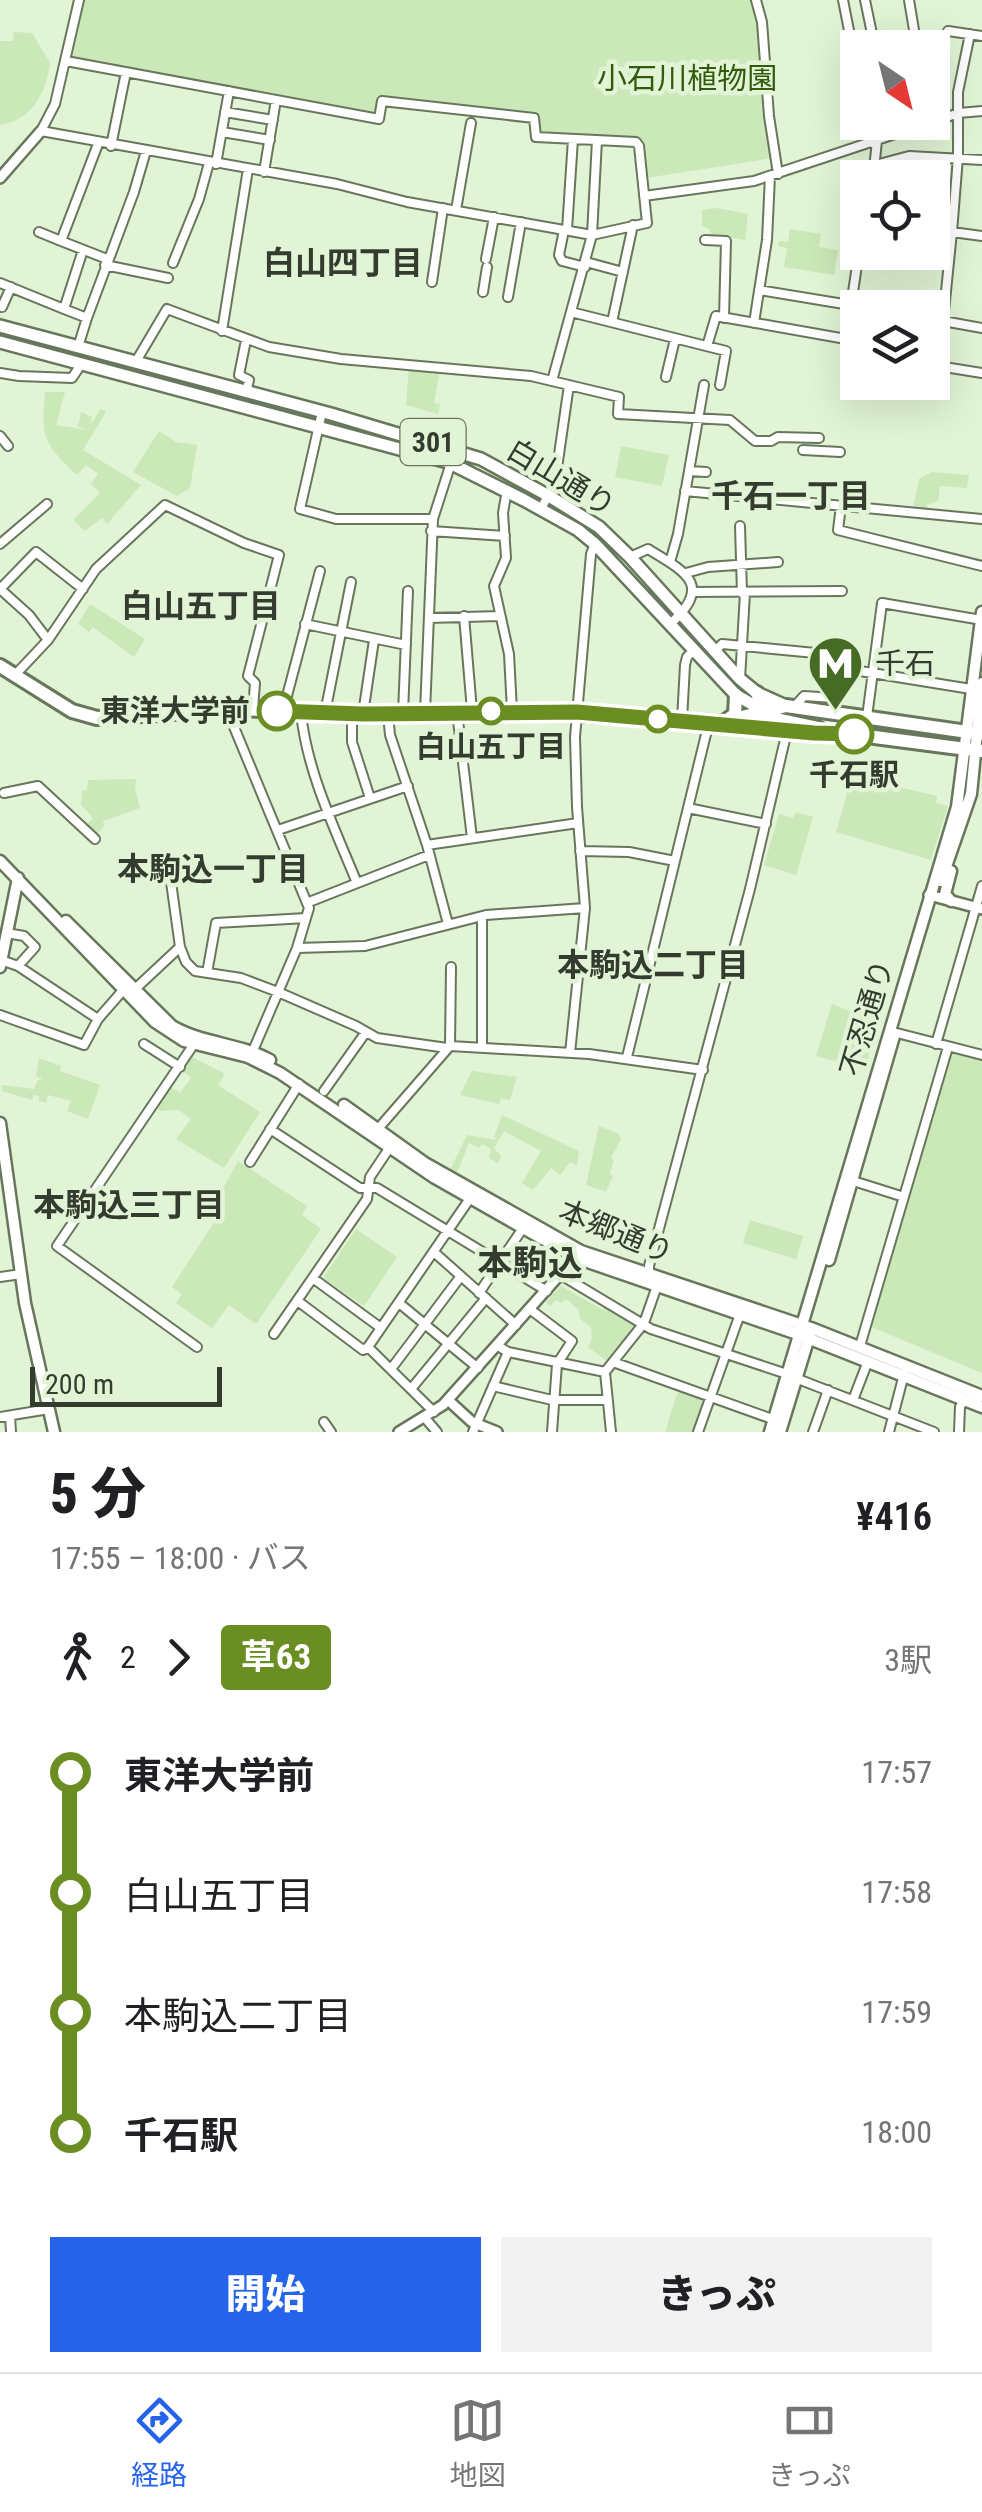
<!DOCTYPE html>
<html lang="ja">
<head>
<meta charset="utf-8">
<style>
	:root { --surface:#fff; --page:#f2f2f2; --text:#202124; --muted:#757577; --line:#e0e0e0; --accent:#2563eb }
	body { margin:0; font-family:"Roboto Condensed","Noto Sans JP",sans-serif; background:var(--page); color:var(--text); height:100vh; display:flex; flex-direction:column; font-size:38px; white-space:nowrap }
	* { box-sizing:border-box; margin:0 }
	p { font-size:32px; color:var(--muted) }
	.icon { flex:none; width:55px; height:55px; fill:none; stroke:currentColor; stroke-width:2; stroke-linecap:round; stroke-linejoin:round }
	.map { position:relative; height:1432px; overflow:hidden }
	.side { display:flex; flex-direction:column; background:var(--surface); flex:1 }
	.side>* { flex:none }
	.badge { padding:0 20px; border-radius:8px; font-size:35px; line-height:65px }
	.needle { width:65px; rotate:145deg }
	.fabs { position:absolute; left:840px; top:30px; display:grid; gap:20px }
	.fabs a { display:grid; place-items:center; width:110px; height:110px; border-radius:0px; background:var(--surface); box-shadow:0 10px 40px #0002; font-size:50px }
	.scale { position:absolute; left:30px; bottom:25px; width:192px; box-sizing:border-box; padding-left:10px; border:5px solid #343c2f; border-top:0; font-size:28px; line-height:35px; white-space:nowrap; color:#343c2f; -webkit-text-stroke:8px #e1f4d5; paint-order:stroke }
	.map>.badge { position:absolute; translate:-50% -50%; box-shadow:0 0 0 5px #fff }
	.legs { display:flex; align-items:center; gap:15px; height:110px; padding:0 50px; font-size:32px }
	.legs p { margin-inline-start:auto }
	.summary { display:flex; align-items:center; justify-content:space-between; height:170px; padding:0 50px }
	h1 { font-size:55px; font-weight:800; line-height:75px }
	.cta { display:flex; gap:20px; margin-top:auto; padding:20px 50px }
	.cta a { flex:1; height:115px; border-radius:0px; background:var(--accent); color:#fff; font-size:40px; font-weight:800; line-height:115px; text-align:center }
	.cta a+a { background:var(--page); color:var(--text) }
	ul { padding:0 50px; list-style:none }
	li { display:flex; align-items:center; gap:35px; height:120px; font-size:38px }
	li i { display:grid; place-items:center; width:15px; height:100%; margin:0 12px; background:currentColor }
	li i::after { content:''; width:25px; height:25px; margin:-12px; border:8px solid; border-radius:50%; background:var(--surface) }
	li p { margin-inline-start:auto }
	li:first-child i { background:linear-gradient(#0000 50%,currentColor 0) }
	li:last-child i { background:linear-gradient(currentColor 50%,#0000 0) }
	.tab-bar { display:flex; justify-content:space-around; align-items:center; height:140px; border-top:2px solid var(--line); background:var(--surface); font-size:28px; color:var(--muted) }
	.tab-bar a { display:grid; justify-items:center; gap:5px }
	.tab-bar .active { color:var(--accent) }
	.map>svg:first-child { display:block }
</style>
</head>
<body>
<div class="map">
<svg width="982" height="1432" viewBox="0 0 982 1432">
	<rect width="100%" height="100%" fill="#e1f4d5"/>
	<path fill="#cbe8b8" d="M 81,0 L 753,0 L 759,24 L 773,158 L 646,178 L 642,146 L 537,135 L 535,117 L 382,99 L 379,116 L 70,60 Z
		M 14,32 L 32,33 L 50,63 C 46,93 32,120 0,125 L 0,41 L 13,41 Z
		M 717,208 L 748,214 L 745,240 L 712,235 L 709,229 L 702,226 L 702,210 Z
		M 790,229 L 821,234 L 819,247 L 838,250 L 834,275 L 784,267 L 787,248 L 778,246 L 779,241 L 788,242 Z
		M 409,367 L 440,369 L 434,403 L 440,404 L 438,414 L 406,405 Z
		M 45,392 L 65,392 L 56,425 L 87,430 L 78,427 L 81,412 L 92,417 L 90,425 L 101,409 L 106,412 L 83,450 L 141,485 L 107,524 L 102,518 L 85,531 L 73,520 L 100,493 L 91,484 L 98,474 L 86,465 L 77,475 C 43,443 41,438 45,392 Z
		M 159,431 L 176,442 L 197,445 L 190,488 L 177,496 L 133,472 Z
		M 621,446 L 669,455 L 662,486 L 615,477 Z
		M 932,472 L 969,475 L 967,488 L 940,486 L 938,501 L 927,505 L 926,511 L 916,511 L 913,508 L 919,479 Z
		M 90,604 L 145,639 L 134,657 L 93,627 L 89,632 L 78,624 Z
		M 852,776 L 937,796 L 936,803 L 948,806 L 931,860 L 836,832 Z
		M 136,779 L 135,788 L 140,808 L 103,821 L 104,826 L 96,835 L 86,825 L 93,818 L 81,805 L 82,791 L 87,790 L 88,780 Z
		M 796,812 L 813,817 L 796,875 L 764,865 L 779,814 L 793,818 Z
		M 832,1004 L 876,1021 L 866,1069 L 816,1056 Z
		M 951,1053 L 982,1060 L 982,1373 L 869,1326 Z
		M 190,1056 L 225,1074 L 218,1085 L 260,1112 L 224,1168 L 176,1139 L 191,1119 L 179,1110 L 160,1111 L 156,1108 L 170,1087 L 180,1093 L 191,1078 L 181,1070 Z
		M 39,1058 L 61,1066 L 60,1071 L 100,1085 L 88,1119 L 67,1111 L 71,1101 L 48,1095 L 46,1103 L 39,1101 L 39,1096 L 34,1095 L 32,1100 L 2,1091 L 1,1085 L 34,1089 L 38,1080 L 43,1079 L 36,1076 Z
		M 472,1071 L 517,1077 L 510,1100 L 501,1098 L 499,1104 L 460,1095 Z
		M 502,1115 L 579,1151 L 577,1165 L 570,1162 L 560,1175 L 551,1168 L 533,1190 L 522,1183 L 541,1151 L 504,1131 L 494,1148 L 501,1156 L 498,1163 L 489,1158 L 491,1149 L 482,1144 L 479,1148 L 469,1143 L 457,1173 L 450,1170 L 467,1135 L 497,1140 L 494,1137 Z
		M 599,1126 L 619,1134 L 621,1139 L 611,1158 L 614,1160 L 610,1173 L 613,1176 L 606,1192 L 586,1185 Z
		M 238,1161 L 307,1206 L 302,1215 L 321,1229 L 256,1324 L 229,1305 L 212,1328 L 176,1303 L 182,1294 L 172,1287 L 224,1207 L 216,1201 Z
		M 750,1220 L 803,1236 L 796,1259 L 743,1243 Z
		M 356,1229 L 397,1257 L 364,1306 L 323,1278 Z
		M 561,1286 L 603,1310 L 609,1304 L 642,1324 L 609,1363 L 588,1347 L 592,1339 L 591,1327 L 580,1319 L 579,1310 L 566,1299 L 561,1303 L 556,1300 L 550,1306 L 546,1302 Z
		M 682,1389 L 700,1395 L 704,1403 L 695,1432 L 665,1432 L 678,1391 Z"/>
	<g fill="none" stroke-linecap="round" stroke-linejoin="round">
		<defs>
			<path id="minor" d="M 756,0 L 762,22 L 769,116 L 778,174
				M 843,0 L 858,76
				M 865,0 L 875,48
				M 909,0 L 917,48
				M 948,31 L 982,36
				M 970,34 L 958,92 L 958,157 L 952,232 L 982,236
				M 66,61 L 379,119 L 382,101 L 534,118 L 536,137 L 636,142 L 639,146 L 647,223 L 592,235 L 407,202 L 337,184 L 41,131 L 55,104 L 79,0
				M 225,112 L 273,120
				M 868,122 L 873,143
				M 932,122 L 959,113 L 982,111
				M 222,132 L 270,140
				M 98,144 L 61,241 L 107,259
				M 111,146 L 126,72
				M 216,164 L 229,91
				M 875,165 L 909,156 L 982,160
				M 264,172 L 276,100
				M 873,178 L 877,141
				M 644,196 L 754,181 L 931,122
				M 456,210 L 471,123
				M 564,230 L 559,255 L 562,261 L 585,267
				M 567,230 L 573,139
				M 39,232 L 61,241
				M 705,240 L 726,241 L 724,318
				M 83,250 L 64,309 L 87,318 L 134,192 L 146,151
				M 486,259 L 494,217
				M 586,262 L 623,272
				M 173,263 L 199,199 L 209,163
				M 105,265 L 168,278
				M 432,282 L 443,208
				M 0,283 L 64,309
				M 759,290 L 868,308
				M 483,292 L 487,267
				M 508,297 L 521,222
				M 2,307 L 11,287
				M 571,312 L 726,351 L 720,385
				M 932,319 L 982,328
				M 943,321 L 952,232
				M 612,322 L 633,225
				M 754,323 L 767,240 L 770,176
				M 222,331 L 248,169
				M 846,339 L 859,252
				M 707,346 L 716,316 L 846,339 L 858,347
				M 78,347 L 87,318
				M 135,363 L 167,309 L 269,347 L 341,359 L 531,376 L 619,397 L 618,414 L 730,420 L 755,441 L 771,441 L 778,437 L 819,438
				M 932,365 L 982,373
				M 0,373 L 19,376 L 72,378 L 82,363
				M 666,377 L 675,339
				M 552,381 L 592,235 L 597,140
				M 246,392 L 249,380 L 239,375 L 246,340
				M 322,412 L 300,509 L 336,519 L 433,519 L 451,463
				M 0,436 L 8,446
				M 803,450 L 840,452
				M 689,471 L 706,472
				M 507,490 L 503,513 L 506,558 L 494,586 L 509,654 L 512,711
				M 685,491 L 982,519
				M 841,506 L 838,530 L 982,566
				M 541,509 L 555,482 L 569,385
				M 740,526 L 742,593
				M 431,531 L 505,536
				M 0,544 L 47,504
				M 630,557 L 648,549 C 688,573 713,586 669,625
				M 670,562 L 678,534 L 704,385
				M 686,573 L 708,567 L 778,562
				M 692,592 L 842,591
				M 464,616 L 472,711
				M 429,618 L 500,616
				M 305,624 L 406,645
				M 48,640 L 29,615 L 0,589 L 36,552 L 83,589
				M 716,650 L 722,644 L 836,655 L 834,698 L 804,696 L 793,708
				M 835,667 L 971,689
				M 15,675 L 48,640 L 96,569 L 165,505 L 244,543 L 279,555 L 248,676 L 255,683 L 253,710
				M 740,679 L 745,593
				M 234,709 L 234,727 L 309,908 L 297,948 L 252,1053
				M 283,711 L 320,571
				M 425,712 L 433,519
				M 457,712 L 472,838
				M 301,713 C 307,772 335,829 357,883
				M 325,713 L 351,582
				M 403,713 L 408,591
				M 352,714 L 352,742 L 370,798
				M 363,714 L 374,640
				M 388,714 L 390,735 L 427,845 L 448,924
				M 867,717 L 882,603 L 982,620
				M 682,720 L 685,665 L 687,657 L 693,651
				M 4,793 L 38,786 L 95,839
				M 688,808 L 766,824
				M 278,830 L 408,786
				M 427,845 L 578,823
				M 580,851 L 629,852 L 675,861
				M 171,882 L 180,947 L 186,962 L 195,971 L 241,978 L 278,992 L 356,1026 L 377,1038 L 447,1048
				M 309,902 L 429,855
				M 482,917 L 482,1045
				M 6,933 L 24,936 L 35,947 L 18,966
				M 297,948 L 365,946 L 486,915 L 585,908
				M 1,960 L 18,966 L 98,1019
				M 207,973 L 216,923 L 306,918
				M 134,990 L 180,947
				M 0,1015 L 84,1045 L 98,1019 L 125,988
				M 893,1032 L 982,1055
				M 144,1044 L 180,1067
				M 194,1044 L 57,1246 L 197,1347
				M 936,1044 L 982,886
				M 450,1046 L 589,1054 L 703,1070
				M 570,1053 L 585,908 L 577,807 L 575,737 L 591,554 L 595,544
				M 627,1057 L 709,722
				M 324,1091 L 366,1032
				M 270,1129 L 360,1188 L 377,1188 L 547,1291
				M 377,1130 L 450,1046 L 451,967
				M 250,1162 L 299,1084
				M 850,1180 L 904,1197
				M 435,1253 L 516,1325
				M 561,1275 L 651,1329 L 790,1375
				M 0,1277 L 21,1274
				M 314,1279 L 381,1328
				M 479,1293 L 523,1228
				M 299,1302 L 363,1350 L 368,1347 L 434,1412
				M 399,1303 L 478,1368
				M 531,1310 L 572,1341 L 557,1364 L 552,1432
				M 274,1334 L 367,1199 L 370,1177 L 390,1147
				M 498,1346 L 508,1352 L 605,1372
				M 860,1346 L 948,1047
				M 368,1347 L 473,1194
				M 613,1362 L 775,1420
				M 391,1369 L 461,1276
				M 798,1379 L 934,1432
				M 493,1386 L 552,1400 L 608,1400
				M 411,1389 L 486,1298
				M 853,1400 L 868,1361
				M 10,1416 L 11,1432
				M 0,1417 L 49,1409
				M 425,1418 L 437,1432
				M 324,1422 L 331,1432
				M 473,1432 L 508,1352
				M 611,1432 L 605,1372 L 644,1323 L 657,1286 L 649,1274 L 649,1266 L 750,889 L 787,731
				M 698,1432 L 740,1314
				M 813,1432 L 828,1390
				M 889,1432 L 904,1374
				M 959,1432 L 960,1407 L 964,1399"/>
			<path id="tertiary" d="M 0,178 L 41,131
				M 929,895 L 982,909
				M 448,1400 L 472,1422 L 497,1432
				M 399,1432 L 443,1405 L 580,1252"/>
			<path id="secondary" d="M 0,861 L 155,1022 L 184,1041 L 248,1057 L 280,1073 L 435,1178 L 576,1258 L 800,1335 L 982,1407
				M 941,881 L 971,794 L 982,683
				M 951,901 L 945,894 L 951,871
				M 66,921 L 172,1026 C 203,1044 239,1043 270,1060
				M 0,967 L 18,878
				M 344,1105 L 425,1163 L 581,1251 L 811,1328 L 982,1396
				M 0,1123 L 25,1303 L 54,1432
				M 829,1260 L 894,1036
				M 770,1432 L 957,807 L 982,612
				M 780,1432 L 810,1334"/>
			<path id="primary" d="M 0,326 L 331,414 L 481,459 L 549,496 L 599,527 L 630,557 L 740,679 L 757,693 L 786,706
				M 0,342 L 448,462 L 524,500 L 578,530 L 595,544 L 736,695 L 778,719 L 820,728"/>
			<path id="trunk" d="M 0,666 L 72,711 L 97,718 L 234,709 L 375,714 L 519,711 L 712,722 L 815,733 L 844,733 L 982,751
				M 757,693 L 765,713 L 762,720
				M 727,720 L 735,714 L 736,695
				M 730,720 L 786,706 L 982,734"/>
		</defs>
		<use href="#minor" stroke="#67775c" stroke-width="12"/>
		<use href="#tertiary" stroke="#67775c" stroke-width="14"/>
		<use href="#secondary" stroke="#67775c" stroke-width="15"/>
		<use href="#primary" stroke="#67775c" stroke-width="16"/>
		<use href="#trunk" stroke="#67775c" stroke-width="18"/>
		<use href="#minor" stroke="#fff" stroke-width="8"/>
		<use href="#tertiary" stroke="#fff" stroke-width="9"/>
		<use href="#secondary" stroke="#fff" stroke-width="10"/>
		<use href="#primary" stroke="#fff" stroke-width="11"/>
		<use href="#trunk" stroke="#fff" stroke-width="12"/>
	</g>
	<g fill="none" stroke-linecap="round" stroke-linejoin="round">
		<defs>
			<path id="line-1" d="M 277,711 L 363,714 L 577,712 L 814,733 L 854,734"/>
		</defs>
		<use href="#line-1" stroke="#fff" stroke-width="22"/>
		<use href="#line-1" stroke="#6b8e23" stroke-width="15"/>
	</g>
	<defs>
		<symbol id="metro-pin" viewBox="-11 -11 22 30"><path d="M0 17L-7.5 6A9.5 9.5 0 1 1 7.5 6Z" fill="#456b25" stroke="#e1f4d5"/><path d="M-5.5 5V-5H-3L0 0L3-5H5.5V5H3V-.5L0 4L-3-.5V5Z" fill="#fff"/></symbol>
	</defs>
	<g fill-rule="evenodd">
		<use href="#metro-pin" x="804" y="632" width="63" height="86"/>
	</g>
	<g fill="#fff" stroke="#6b8e23" stroke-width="5">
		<circle cx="277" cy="711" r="18"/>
		<circle cx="491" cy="711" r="12"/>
		<circle cx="658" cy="719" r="12"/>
		<circle cx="854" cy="734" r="18"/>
	</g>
	<g text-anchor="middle" stroke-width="9" stroke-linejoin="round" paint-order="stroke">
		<rect fill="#e1f4d5" stroke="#687361" stroke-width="2.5" x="400.5" y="419" width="65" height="46" rx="8"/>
		<g font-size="28" font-weight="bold" fill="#343c2f">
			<text x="433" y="452">301</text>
		</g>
		<g font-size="30" fill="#345a0e" stroke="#e1f4d5">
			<text x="687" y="89">小石川植物園</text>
		</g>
		<g font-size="30" fill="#343c2f" stroke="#e1f4d5">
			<text transform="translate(561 478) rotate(31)" y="10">白山通り</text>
			<text transform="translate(867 1018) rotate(-74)" y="10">不忍通り</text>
			<text transform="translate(616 1232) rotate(22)" y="10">本郷通り</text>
		</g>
		<g font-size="30" fill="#343c2f" stroke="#e1f4d5" text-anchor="start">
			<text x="875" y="674">千石</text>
		</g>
		<g font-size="30" font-weight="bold" fill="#343c2f" stroke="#e1f4d5">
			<text x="250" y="721" text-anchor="end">東洋大学前</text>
			<text x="491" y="757">白山五丁目</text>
			<text x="854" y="785">千石駅</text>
		</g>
		<g font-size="32" font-weight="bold" fill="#343c2f" stroke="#e1f4d5">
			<text x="343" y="274">白山四丁目</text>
			<text x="791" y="507">千石一丁目</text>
			<text x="201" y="617">白山五丁目</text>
			<text x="213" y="880">本駒込一丁目</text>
			<text x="653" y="976">本駒込二丁目</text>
			<text x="129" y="1216">本駒込三丁目</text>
		</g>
		<g font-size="35" font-weight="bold" fill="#343c2f" stroke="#e1f4d5">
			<text x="530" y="1275">本駒込</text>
		</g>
	</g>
</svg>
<div class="fabs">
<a><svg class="needle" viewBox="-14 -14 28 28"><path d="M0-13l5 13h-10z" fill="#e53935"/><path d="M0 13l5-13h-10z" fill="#757577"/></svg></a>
<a><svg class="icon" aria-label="locate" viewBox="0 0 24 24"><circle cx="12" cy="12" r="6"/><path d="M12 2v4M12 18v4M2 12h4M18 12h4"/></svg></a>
<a><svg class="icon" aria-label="layers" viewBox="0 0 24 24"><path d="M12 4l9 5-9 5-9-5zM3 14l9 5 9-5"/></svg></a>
</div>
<div class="scale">200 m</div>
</div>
<section class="side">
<div class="summary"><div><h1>5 分</h1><p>17:55 – 18:00 · バス</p></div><b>¥416</b></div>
<div class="legs"><svg class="icon" aria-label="walk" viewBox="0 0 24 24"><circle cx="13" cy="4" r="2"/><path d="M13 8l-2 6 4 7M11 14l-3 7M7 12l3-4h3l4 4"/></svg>2<svg class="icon" aria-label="forward" viewBox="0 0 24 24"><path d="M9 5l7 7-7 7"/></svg><b class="badge" style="background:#6b8e23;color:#fff">草63</b><p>3駅</p></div>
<ul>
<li><i style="color:#6b8e23"></i><b>東洋大学前</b><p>17:57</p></li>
<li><i style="color:#6b8e23"></i><span>白山五丁目</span><p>17:58</p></li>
<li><i style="color:#6b8e23"></i><span>本駒込二丁目</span><p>17:59</p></li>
<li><i style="color:#6b8e23"></i><b>千石駅</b><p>18:00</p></li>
</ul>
<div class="cta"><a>開始</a><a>きっぷ</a></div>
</section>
<nav class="tab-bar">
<a class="active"><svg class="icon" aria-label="directions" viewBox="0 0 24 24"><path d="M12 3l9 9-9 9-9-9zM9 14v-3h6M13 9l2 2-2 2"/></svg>経路</a>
<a><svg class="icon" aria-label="map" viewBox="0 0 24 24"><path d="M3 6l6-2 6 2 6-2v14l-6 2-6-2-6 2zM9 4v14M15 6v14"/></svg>地図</a>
<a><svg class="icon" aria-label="tickets" viewBox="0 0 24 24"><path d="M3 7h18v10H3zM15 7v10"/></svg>きっぷ</a>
</nav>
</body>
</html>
